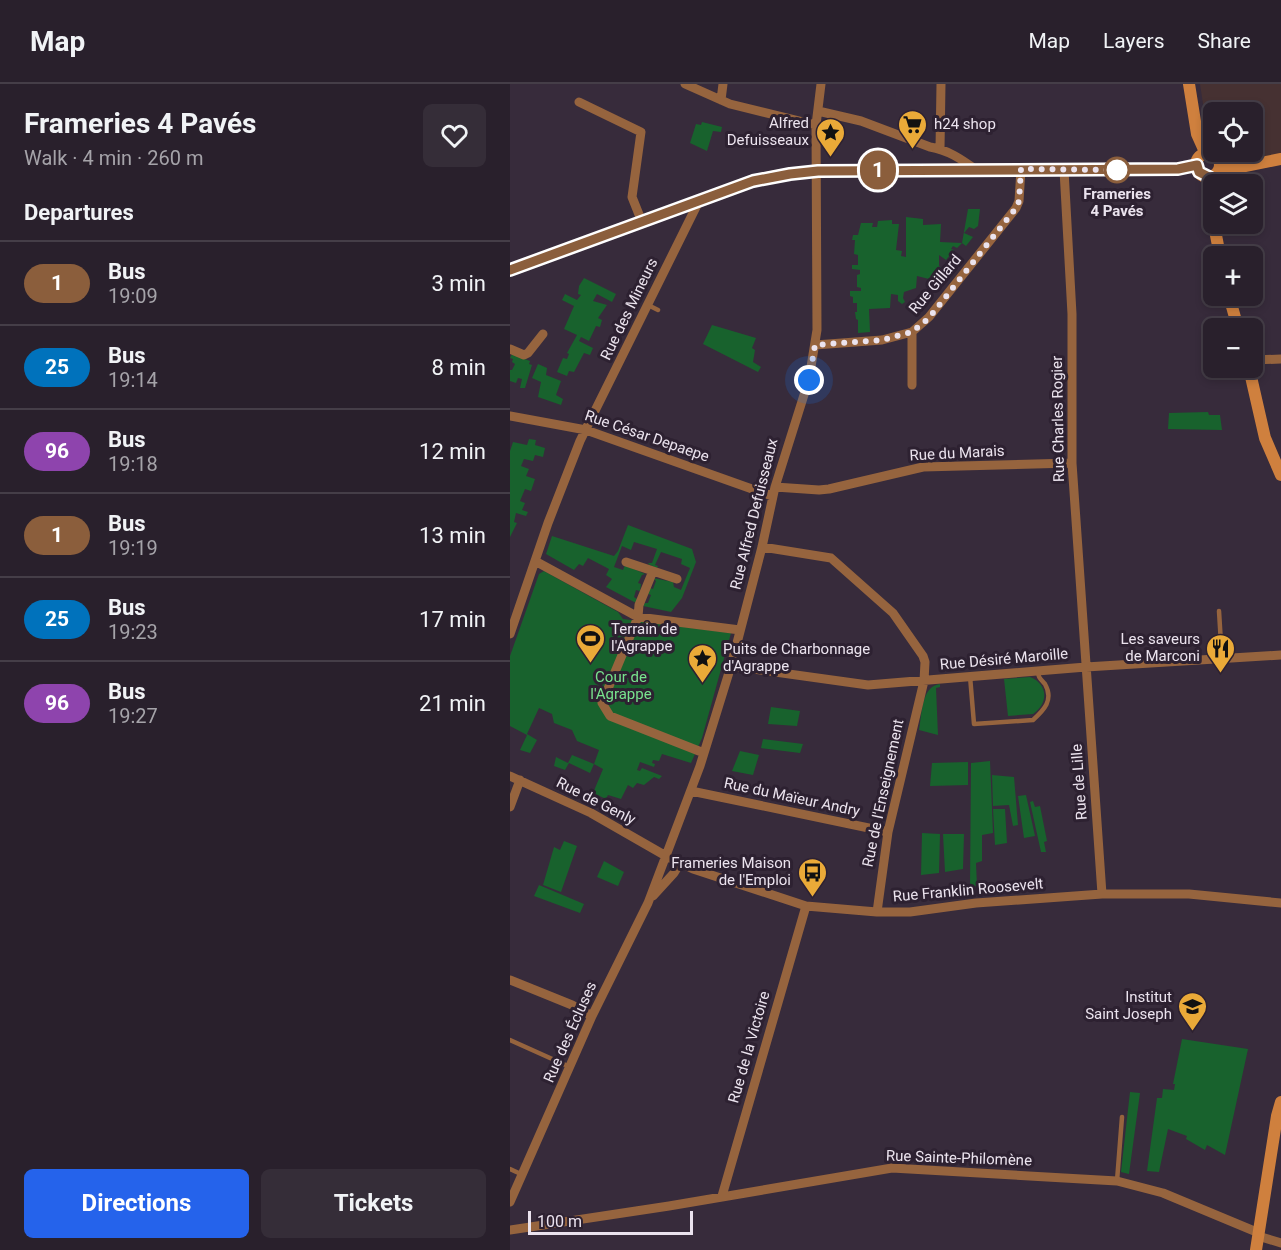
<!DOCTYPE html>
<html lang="en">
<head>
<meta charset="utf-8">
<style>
	:root { --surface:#29202c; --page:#352d38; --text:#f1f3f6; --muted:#a5a3a9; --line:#453e48; --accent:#2563eb }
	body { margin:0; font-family:Roboto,sans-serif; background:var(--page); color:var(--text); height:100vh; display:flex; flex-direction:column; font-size:22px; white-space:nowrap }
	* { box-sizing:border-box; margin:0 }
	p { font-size:20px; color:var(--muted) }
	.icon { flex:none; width:33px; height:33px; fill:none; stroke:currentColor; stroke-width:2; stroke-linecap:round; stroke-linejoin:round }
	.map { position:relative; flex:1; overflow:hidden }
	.details { display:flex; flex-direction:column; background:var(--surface); width:510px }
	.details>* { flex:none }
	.badge { padding:0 12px; border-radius:20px; font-size:21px; line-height:39px }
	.controls { position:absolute; left:693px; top:18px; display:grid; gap:12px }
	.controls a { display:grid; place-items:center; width:60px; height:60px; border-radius:9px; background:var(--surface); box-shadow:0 3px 9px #0003,0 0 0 2px var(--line); font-size:30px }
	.scale { position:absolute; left:18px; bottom:15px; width:165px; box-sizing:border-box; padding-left:6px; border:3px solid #ebe3ee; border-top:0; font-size:16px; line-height:21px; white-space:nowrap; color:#ebe3ee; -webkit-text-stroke:4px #2d2131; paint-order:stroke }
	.you { position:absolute; width:30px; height:30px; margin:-15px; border:4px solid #fff; border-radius:50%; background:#1a73e8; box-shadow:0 0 0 9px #1a73e833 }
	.map>.badge { position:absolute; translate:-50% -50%; box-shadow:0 0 0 3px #fff }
	h2 { padding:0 24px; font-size:22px; line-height:54px }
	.round { display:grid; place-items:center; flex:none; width:63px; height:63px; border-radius:9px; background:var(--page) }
	.head { display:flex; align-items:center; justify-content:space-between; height:102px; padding:0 24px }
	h1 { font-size:28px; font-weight:700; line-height:45px }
	.cta { display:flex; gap:12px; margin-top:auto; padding:12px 24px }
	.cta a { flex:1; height:69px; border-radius:9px; background:var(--accent); color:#fff; font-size:24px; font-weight:700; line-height:69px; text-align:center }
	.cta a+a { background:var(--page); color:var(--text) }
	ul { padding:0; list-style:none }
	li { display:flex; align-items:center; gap:18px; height:84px; padding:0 24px; border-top:2px solid var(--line) }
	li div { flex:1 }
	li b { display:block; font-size:22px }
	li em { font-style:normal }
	li .badge { min-width:66px; font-weight:700; text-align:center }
	header { display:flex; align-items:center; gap:36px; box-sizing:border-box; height:84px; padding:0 30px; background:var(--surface); border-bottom:2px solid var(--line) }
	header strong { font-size:28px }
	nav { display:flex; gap:33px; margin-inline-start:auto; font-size:21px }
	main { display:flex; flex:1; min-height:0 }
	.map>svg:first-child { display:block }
</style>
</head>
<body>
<header>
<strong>Map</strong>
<nav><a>Map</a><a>Layers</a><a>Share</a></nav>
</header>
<main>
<section class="details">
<div class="head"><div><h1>Frameries 4 Pavés</h1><p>Walk · 4 min · 260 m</p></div><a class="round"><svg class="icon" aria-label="heart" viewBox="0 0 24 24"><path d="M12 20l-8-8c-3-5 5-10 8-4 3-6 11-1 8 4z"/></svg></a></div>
<h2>Departures</h2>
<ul>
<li><span class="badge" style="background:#8b5e3c;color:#fff">1</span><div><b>Bus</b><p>19:09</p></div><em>3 min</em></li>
<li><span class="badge" style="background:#0072bc;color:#fff">25</span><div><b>Bus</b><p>19:14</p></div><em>8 min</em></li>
<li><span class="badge" style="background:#8e44ad;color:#fff">96</span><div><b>Bus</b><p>19:18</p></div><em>12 min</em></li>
<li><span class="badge" style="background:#8b5e3c;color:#fff">1</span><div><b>Bus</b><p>19:19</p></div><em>13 min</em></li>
<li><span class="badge" style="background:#0072bc;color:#fff">25</span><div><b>Bus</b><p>19:23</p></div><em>17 min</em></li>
<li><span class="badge" style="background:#8e44ad;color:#fff">96</span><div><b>Bus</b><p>19:27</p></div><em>21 min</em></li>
</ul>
<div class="cta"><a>Directions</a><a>Tickets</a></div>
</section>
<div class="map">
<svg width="771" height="1166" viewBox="0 0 771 1166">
	<rect width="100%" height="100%" fill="#372b3b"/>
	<path fill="#463132" d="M 690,0 L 771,0 L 771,71 L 750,75 L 715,71 L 713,68 L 742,68 L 742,28 L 704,28 L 703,45 L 693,20 Z"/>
	<path fill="#18622d" d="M 192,38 L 212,43 L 211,48 L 203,47 L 197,67 L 180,59 L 186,40 L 191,41 Z
		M 458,125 L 470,125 L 468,142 L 464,145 L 459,143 L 454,149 L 463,153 L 456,162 L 452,159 L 447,164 L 443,162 L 441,165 L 444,166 L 436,176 L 429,171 L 429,182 L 434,186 L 427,195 L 421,191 L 419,195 L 407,192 L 406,204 L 394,208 L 393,214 L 395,218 L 392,220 L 388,217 L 388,211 L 381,210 L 380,224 L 359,225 L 360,248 L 348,249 L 348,236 L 346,235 L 345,228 L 347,228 L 347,219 L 343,219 L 343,213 L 340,212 L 340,207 L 351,207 L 351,204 L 347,203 L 347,191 L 350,190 L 350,186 L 342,185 L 342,181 L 348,181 L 348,171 L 344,170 L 345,156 L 342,156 L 343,151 L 348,151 L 351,139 L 363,139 L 362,143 L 367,143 L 368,137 L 382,136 L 382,140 L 389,140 L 386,166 L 392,167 L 391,172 L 396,173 L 396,133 L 413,135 L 413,141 L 431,140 L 430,158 L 452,159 Z
		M 74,194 L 106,210 L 102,218 L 87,210 L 83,217 L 97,221 L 88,234 L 92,236 L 90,243 L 86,242 L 79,257 L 71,253 L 69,257 L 83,264 L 80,271 L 74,269 L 64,288 L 59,287 L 57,292 L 47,288 L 53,274 L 57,275 L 59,270 L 57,269 L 67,251 L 54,245 L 64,222 L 52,216 L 55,210 L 67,216 L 71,211 L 68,210 L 69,202 Z
		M 202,241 L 246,254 L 242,264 L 245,266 L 243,278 L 251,283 L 248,288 L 193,260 Z
		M 2,270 L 20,277 L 19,280 L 22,281 L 15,304 L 10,304 L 12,295 L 8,294 L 6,299 L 0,297 L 0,286 L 2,286 L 5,280 L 2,278 L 3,275 L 0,274 Z
		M 28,280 L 37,284 L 36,291 L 51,297 L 46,311 L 53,315 L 51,321 L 28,313 L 31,298 L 22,294 Z
		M 698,328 L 699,331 L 710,331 L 712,346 L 658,345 L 659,329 Z
		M 19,355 L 26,356 L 25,361 L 35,364 L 33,373 L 25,371 L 23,377 L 14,375 L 11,382 L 19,385 L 16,392 L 25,395 L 21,407 L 15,405 L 10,417 L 15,419 L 12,426 L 18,428 L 16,432 L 6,429 L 4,438 L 7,439 L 0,453 L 0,367 L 3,358 L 17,361 Z
		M 118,441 L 182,465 L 186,478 L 172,514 L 161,528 L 133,522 L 135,519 L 138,519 L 141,511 L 138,510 L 140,504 L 143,505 L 146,497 L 143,494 L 163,498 L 164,503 L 171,506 L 180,484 L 171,480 L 172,475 L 151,468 L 145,481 L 148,482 L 147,484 L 138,480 L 139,479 L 142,479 L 147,465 L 124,458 L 121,466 L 112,462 L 104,483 L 113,486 L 115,481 L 135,490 L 132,491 L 128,499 L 131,500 L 130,507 L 126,506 L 124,513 L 127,515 L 126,519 L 96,503 L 102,495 L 96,491 L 99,485 L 78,474 L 73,482 L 69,480 L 64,486 L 36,470 L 42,452 L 104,472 L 108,467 Z
		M 34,487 L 108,528 L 113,535 L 221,549 L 192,654 L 181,679 L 152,670 L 149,677 L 143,676 L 142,679 L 145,680 L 144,683 L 130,678 L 127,686 L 130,687 L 132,684 L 152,692 L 149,695 L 144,693 L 134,701 L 127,699 L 123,704 L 118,701 L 111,715 L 98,711 L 96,715 L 83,709 L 93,685 L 84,680 L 80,689 L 59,679 L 55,686 L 44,682 L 46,673 L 58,679 L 62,671 L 84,680 L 89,666 L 67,657 L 62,646 L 44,639 L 42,630 L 29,624 L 17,650 L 27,656 L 20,669 L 10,666 L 17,651 L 0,642 L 0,572 L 29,490 Z
		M 520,593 C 538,600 539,619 523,630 L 498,632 L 494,595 Z
		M 430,600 L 430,603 L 426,604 L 428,651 L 409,646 C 412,631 411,602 430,600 Z
		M 261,623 L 290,627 L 287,642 L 258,640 Z
		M 253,655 L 293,660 L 290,669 L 251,664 Z
		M 230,667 L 249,671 L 243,691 L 222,687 Z
		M 480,677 L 483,749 L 472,751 L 472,777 L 466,779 L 467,802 L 460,804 L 461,679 Z
		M 458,678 L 458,701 L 420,702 L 422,679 Z
		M 482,691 L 504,693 L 508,741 L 503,742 L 499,721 L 483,722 Z
		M 516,711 L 525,752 L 514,754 L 508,712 Z
		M 523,717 L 525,723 L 530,722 L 537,757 L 534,758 L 536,768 L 531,768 L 520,718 Z
		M 483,725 L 495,725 L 497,759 L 485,761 Z
		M 412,749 L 430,750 L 429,789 L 411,791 Z
		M 433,750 L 454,750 L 453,785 L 435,788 Z
		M 54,757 L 67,762 L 51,808 L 33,801 L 44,763 L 50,766 Z
		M 94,777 L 114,788 L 108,802 L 87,793 Z
		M 29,801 L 74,820 L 70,829 L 24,812 Z
		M 672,955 L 738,965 L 715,1071 L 697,1061 L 695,1066 L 676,1055 L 677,1052 L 658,1045 L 649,1088 L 637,1087 L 647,1014 L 652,1014 L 653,1005 L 664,1006 L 665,1000 L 663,1000 Z
		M 620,1008 L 630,1009 L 619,1090 L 611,1088 Z"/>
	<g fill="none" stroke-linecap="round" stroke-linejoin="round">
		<path stroke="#96643e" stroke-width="4.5" d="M 138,221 L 148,226
			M 709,527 L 712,576
			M 460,592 L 464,640 L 523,636 C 534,626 544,616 535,600 C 531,595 528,594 528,587
			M 0,956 L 60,983
			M 0,1085 L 13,1091
			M 607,1097 L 612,1033"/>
		<path stroke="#96643e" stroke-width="9" d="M 175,0 L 220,20 L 306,41
			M 211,16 L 213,0
			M 69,18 L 131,48 L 122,113 L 132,138
			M 308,27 L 351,37 L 420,63 C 438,66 451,75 465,85
			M 430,65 L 431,0
			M 554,86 L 562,230 L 562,379 L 592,810
			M 402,248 L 402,301
			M 305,261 L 372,256 L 402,248 L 419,233 L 506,124 L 509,117 L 511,85
			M 0,265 L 14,271 L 18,269 L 33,250
			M 742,276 L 771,275
			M 0,332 L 76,346 L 262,412
			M 265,403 L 309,406 L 319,405 L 413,383 L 562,379
			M 252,463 L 321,474 L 383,529 L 413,572 L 415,578 L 414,597 L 378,748 L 367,828
			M 25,477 L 128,533 L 230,546
			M 116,478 L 143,487
			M 167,495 L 143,487 L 129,521 L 128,533 L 92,619 L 100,632 L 194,669
			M 0,550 L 38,439 L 70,357 L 189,117
			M 221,582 L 358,601 L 576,583 L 771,571
			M 0,692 L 81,729 L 156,772 L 183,785 L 296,822 L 367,828 L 400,828 L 466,819 L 592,810 L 679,810 L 771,819
			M 181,707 L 378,748
			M 0,723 L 10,696
			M 143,812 L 164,789 L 170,779
			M 0,896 L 62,921 L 82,932
			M 212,1112 L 296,822
			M 0,1118 L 82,932 L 138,819 L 190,682 L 221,582 L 252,463 L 265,403 L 299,295 L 307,246 L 306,41 L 311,0
			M 0,1146 L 159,1122 L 382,1084 L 607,1097 L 653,1109 L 749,1149
			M 748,1152 L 771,1159"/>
		<path stroke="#cf803e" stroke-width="12" d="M 679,0 L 687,50 L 696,70
			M686 81a12 12 0 1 1 24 0a12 12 0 1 1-24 0Z
			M 710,82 L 730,83 L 771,75
			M 698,93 L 699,115 L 710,172
			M 0,186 L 243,97 C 296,83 352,87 407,86 C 494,85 581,86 668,85 L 687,81
			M 719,212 L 728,244
			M 739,284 L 755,354 L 771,391
			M 746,1166 L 767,1032 L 771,1018"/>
	</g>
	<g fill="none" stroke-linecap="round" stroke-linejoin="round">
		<defs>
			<path id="line" d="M 0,186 L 243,97 L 280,90 L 308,87 L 668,85 L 687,81 L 689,88 L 699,93 L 699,115 L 704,139"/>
		</defs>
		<use href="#line" stroke="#fff" stroke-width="14"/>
		<use href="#line" stroke="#8b5e3c" stroke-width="9"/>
		<path stroke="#ebe3ee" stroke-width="6" stroke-dasharray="0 10.8" d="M 299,296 L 305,261 L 372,256 L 402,248 L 419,234 L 506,124 L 509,117 L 511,85 L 607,86"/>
	</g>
	<defs>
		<symbol id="supermarket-pin" viewBox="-11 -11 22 30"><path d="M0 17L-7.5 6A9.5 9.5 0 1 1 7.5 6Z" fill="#eaaa38" stroke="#2d2131"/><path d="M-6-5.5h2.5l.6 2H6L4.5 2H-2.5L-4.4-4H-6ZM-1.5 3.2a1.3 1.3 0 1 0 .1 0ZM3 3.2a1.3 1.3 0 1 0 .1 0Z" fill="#111"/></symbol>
		<symbol id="sight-pin" viewBox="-11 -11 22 30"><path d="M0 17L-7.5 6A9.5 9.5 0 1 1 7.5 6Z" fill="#eaaa38" stroke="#2d2131"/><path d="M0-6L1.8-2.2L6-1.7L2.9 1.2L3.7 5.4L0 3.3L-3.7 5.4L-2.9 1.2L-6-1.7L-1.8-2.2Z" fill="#111"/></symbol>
		<symbol id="stadium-pin" viewBox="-11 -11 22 30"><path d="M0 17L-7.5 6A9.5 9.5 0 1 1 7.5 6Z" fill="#eaaa38" stroke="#2d2131"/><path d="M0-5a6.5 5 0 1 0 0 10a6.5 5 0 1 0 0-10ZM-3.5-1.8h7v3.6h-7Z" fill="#111"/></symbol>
		<symbol id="restaurant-pin" viewBox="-11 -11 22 30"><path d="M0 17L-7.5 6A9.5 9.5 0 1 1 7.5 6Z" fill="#eaaa38" stroke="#2d2131"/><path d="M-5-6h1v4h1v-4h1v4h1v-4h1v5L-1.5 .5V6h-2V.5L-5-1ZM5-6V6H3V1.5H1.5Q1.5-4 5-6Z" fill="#111"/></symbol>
		<symbol id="bus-pin" viewBox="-11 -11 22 30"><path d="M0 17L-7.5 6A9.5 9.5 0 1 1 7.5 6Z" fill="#eaaa38" stroke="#2d2131"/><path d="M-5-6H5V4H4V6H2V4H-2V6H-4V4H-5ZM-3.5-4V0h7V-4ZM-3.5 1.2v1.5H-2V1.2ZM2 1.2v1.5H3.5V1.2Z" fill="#111"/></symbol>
		<symbol id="school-pin" viewBox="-11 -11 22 30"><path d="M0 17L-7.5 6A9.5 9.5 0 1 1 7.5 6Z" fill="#eaaa38" stroke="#2d2131"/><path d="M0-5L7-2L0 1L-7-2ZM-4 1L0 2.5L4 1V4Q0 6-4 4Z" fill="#111"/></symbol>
	</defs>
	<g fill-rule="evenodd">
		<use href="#supermarket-pin" x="386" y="24" width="33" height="45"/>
		<use href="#sight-pin" x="304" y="32" width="33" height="45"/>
		<use href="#stadium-pin" x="64" y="538" width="33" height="45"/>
		<use href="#restaurant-pin" x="694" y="548" width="33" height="45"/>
		<use href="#sight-pin" x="176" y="558" width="33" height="45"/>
		<use href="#bus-pin" x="286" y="772" width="33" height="45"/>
		<use href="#school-pin" x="666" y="906" width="33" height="45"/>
	</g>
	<circle fill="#fff" stroke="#8b5e3c" stroke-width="3" cx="607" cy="86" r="12"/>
	<g text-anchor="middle" stroke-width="6" stroke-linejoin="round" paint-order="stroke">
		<g font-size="15" fill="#ebe3ee" stroke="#2d2131" text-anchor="end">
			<text x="299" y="44">Alfred<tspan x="299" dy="17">Defuisseaux</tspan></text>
			<text x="424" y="45" text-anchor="start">h24 shop</text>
			<text x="101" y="550" text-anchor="start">Terrain de<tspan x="101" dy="17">l'Agrappe</tspan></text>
			<text x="690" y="560">Les saveurs<tspan x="690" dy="17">de Marconi</tspan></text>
			<text x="213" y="570" text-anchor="start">Puits de Charbonnage<tspan x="213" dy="17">d'Agrappe</tspan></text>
			<text x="281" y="784">Frameries Maison<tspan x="281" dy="17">de l'Emploi</tspan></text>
			<text x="662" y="918">Institut<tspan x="662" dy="17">Saint Joseph</tspan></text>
		</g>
		<g font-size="15" font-weight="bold" fill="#ebe3ee" stroke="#2d2131">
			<text x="607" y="115">Frameries<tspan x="607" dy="17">4 Pavés</tspan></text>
		</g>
		<g font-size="15" fill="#ebe3ee" stroke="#2d2131">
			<text transform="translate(425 200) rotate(-50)" y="5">Rue Gillard</text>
			<text transform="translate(119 225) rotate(-64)" y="5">Rue des Mineurs</text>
			<text transform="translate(548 335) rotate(-91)" y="5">Rue Charles Rogier</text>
			<text transform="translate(137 352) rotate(19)" y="5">Rue César Depaepe</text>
			<text transform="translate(447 369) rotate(-3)" y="5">Rue du Marais</text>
			<text transform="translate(244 430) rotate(-76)" y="5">Rue Alfred Defuisseaux</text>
			<text transform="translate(494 575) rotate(-5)" y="5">Rue Désiré Maroille</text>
			<text transform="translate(569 698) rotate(-94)" y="5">Rue de Lille</text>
			<text transform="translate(373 709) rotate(-78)" y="5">Rue de l'Enseignement</text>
			<text transform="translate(282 713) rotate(12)" y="5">Rue du Maïeur Andry</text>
			<text transform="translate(86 717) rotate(27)" y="5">Rue de Genly</text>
			<text transform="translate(458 806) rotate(-5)" y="5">Rue Franklin Roosevelt</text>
			<text transform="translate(60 948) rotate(-66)" y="5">Rue des Écluses</text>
			<text transform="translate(239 963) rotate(-74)" y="5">Rue de la Victoire</text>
			<text transform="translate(449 1074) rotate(2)" y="5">Rue Sainte-Philomène</text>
		</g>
		<g font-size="15" fill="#78e38d" stroke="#2d2131">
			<text x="111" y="598">Cour de<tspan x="111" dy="17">l'Agrappe</tspan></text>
		</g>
	</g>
</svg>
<div class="controls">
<a><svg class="icon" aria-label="locate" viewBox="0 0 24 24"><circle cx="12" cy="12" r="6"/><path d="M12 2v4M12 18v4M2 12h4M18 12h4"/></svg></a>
<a><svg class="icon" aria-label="layers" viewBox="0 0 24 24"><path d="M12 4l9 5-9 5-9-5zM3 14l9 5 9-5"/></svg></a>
<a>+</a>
<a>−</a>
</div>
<div class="scale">100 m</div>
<div class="you" style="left:299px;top:296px"></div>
<b class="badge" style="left:368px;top:86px;background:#8b5e3c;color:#fff">1</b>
</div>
</main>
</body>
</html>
